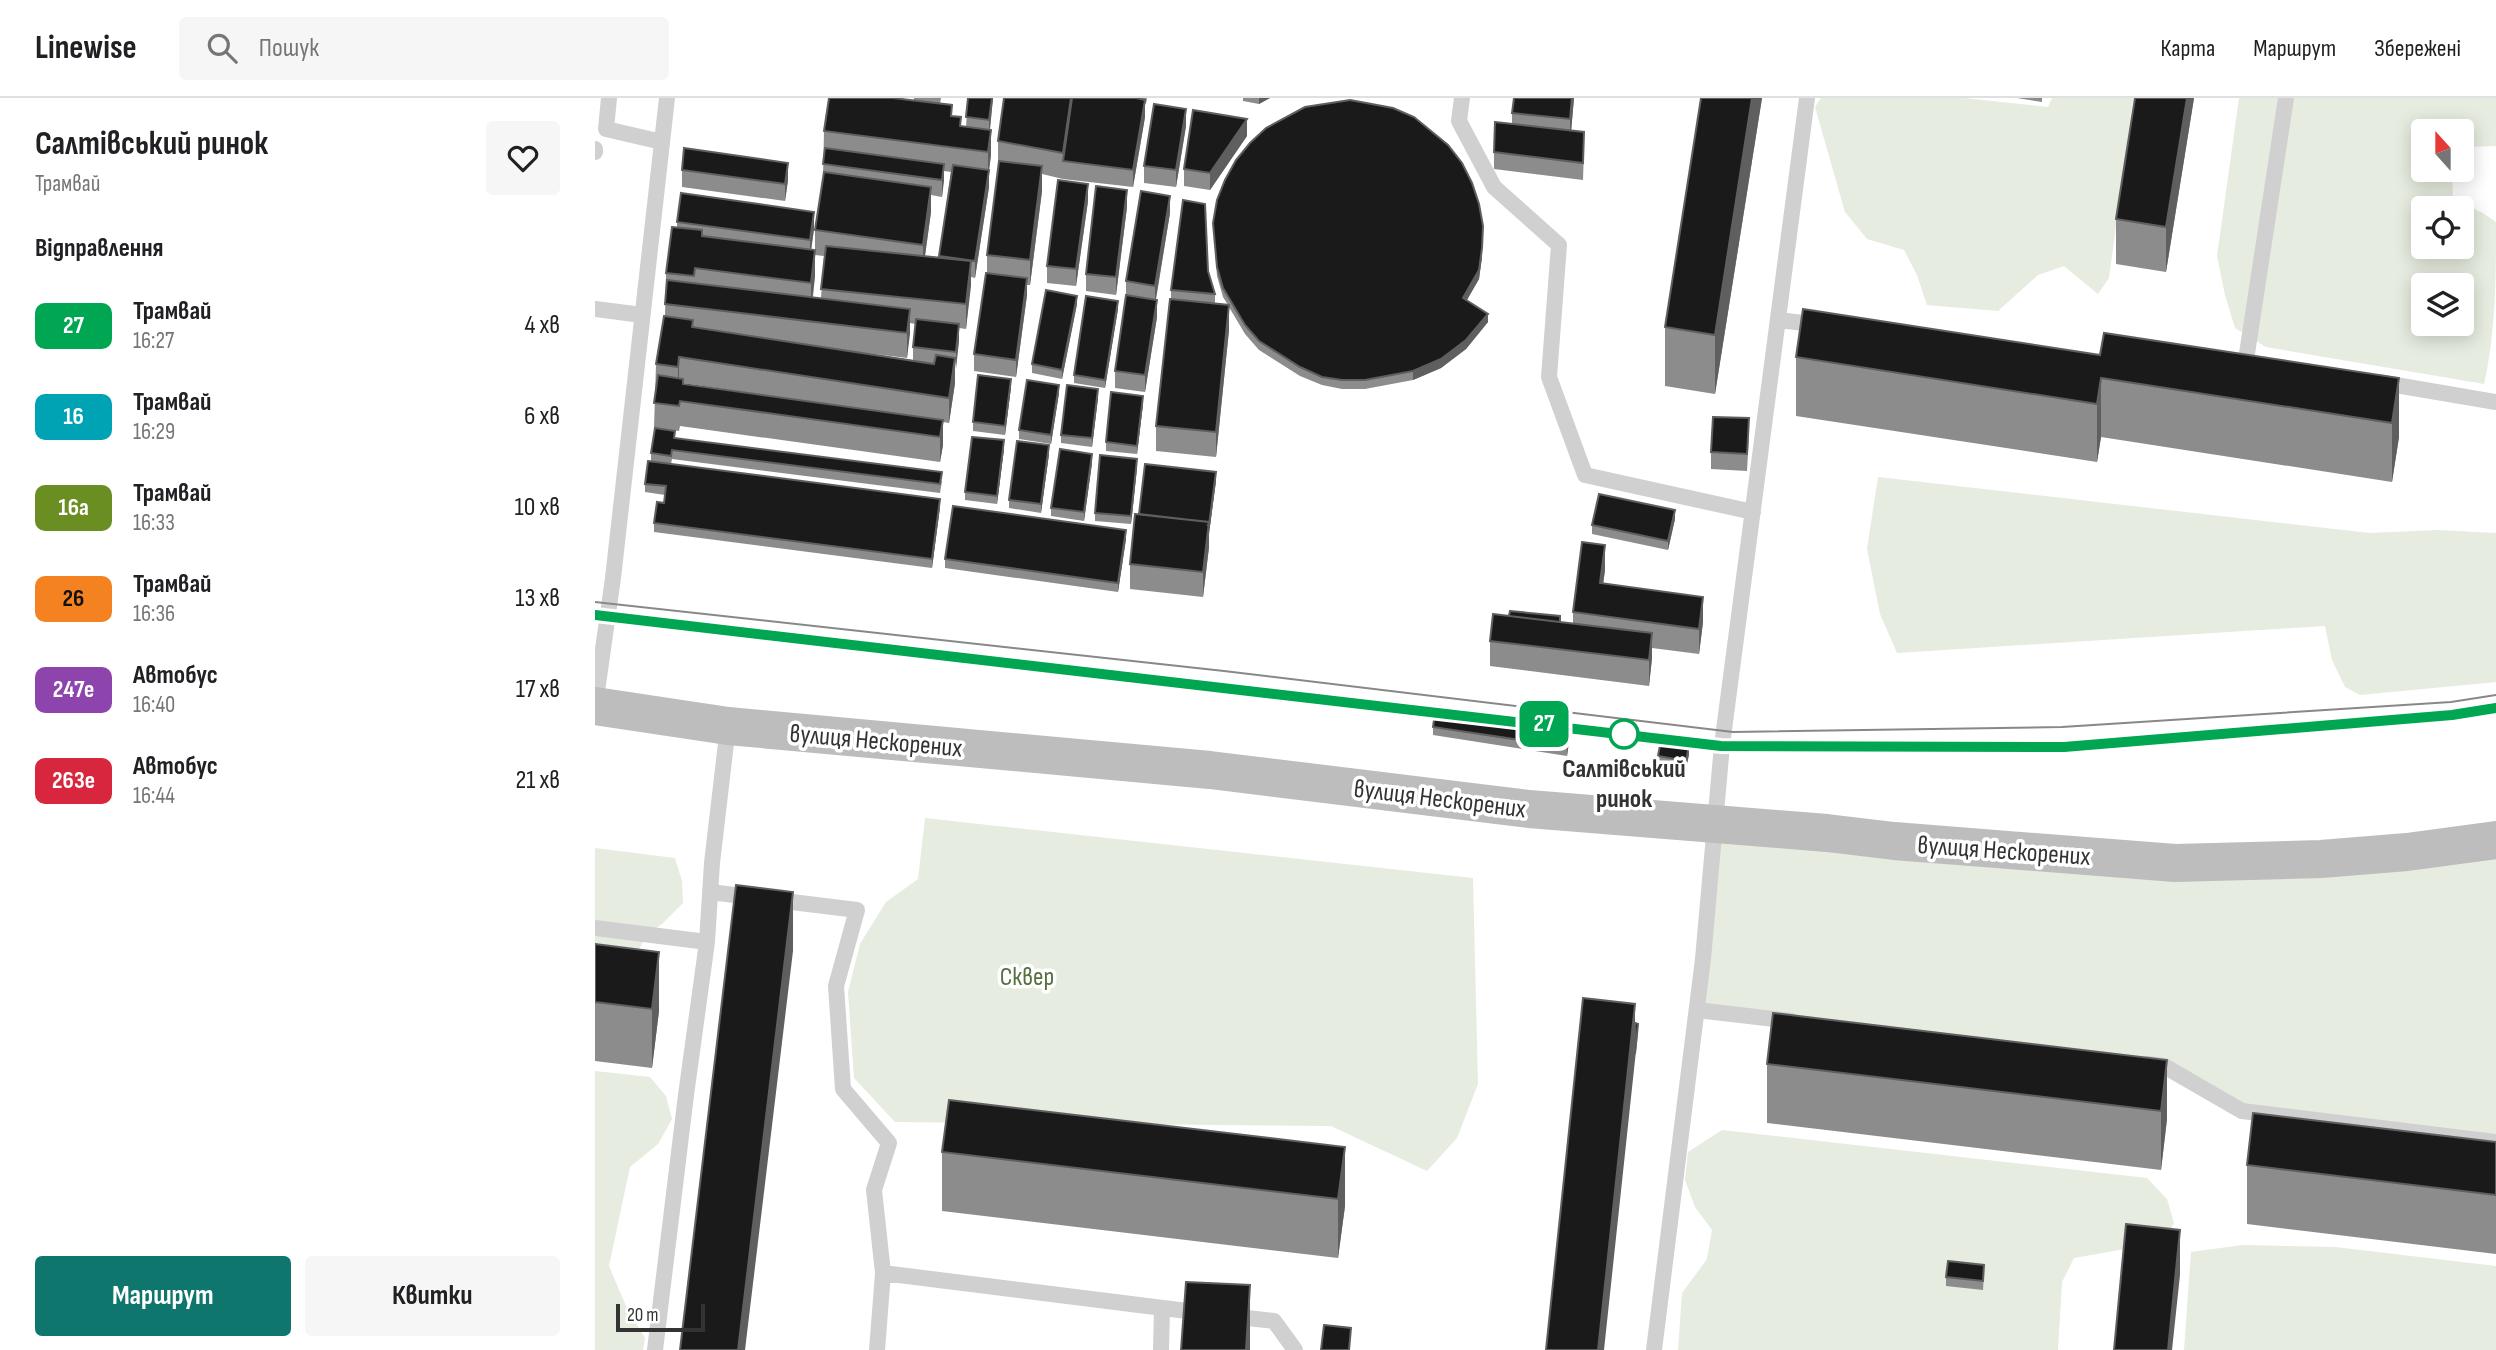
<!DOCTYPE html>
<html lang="uk">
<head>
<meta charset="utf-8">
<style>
	:root { --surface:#fff; --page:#f6f6f6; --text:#202124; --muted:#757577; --line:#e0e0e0; --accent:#0f766e }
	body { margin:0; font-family:"Sofia Sans Condensed",sans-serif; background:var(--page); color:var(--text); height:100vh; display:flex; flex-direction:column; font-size:26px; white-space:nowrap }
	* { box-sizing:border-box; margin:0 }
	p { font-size:23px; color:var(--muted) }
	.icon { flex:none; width:38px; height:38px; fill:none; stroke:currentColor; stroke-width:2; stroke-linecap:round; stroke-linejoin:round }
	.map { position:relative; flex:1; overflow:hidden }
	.panel { display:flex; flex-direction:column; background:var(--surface); width:595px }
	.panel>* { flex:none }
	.badge { padding:0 14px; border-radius:10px; font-size:24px; line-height:46px }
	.needle { width:46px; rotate:339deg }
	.controls { position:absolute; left:1816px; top:21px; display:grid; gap:14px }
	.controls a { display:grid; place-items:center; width:63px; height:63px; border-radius:7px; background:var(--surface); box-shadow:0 4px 18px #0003; font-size:35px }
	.scale { position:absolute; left:21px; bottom:18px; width:89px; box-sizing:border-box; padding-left:7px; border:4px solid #333; border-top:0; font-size:19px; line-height:24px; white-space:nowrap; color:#333; -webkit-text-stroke:5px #fff; paint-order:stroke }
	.map>.badge { position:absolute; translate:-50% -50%; box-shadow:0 0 0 4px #fff }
	h2 { padding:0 35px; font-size:26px; line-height:63px }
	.round { display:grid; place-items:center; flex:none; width:74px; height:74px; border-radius:7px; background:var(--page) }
	.headline { display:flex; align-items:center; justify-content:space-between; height:119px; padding:0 35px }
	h1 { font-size:33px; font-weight:700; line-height:52px }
	.cta { display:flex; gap:14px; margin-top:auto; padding:14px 35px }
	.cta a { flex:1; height:80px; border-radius:7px; background:var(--accent); color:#fff; font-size:28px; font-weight:700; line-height:80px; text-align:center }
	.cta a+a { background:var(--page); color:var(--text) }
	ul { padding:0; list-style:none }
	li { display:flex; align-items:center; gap:21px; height:91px; padding:0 35px }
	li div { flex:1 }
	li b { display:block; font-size:26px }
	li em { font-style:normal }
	li .badge { min-width:77px; font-weight:700; text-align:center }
	header { display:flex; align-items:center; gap:42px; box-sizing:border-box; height:98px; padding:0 35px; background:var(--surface); border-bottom:2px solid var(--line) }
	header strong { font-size:33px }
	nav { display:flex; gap:38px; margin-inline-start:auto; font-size:24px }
	.search { width:490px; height:63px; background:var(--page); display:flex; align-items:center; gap:18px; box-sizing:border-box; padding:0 24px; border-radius:7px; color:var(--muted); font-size:26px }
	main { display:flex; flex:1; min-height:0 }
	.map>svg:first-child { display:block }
</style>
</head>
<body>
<header>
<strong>Linewise</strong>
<div class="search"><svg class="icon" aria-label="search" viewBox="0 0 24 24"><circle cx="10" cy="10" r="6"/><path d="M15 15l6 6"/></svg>Пошук</div>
<nav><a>Карта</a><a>Маршрут</a><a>Збережені</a></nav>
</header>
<main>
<section class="panel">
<div class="headline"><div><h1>Салтівський ринок</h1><p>Трамвай</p></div><a class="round"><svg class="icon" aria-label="heart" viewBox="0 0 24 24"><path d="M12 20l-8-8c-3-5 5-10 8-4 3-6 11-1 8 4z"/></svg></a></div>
<h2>Відправлення</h2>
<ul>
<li><span class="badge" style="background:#00a651;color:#fff">27</span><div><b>Трамвай</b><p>16:27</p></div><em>4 хв</em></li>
<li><span class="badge" style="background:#00a3b4;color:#fff">16</span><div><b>Трамвай</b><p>16:29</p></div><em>6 хв</em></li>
<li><span class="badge" style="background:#6b8e23;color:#fff">16a</span><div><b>Трамвай</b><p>16:33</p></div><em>10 хв</em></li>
<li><span class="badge" style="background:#f58220;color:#111">26</span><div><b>Трамвай</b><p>16:36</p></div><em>13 хв</em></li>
<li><span class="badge" style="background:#8e44ad;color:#fff">247е</span><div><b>Автобус</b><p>16:40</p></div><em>17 хв</em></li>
<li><span class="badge" style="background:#d7263d;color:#fff">263е</span><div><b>Автобус</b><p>16:44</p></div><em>21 хв</em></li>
</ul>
<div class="cta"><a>Маршрут</a><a>Квитки</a></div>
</section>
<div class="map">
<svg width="1901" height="1252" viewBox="0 0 1901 1252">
	<rect width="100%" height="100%" fill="#fff"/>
	<path fill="#e6ecdf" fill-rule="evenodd" d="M 1226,0 L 1369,0 L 1453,9 L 1457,0 L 1538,0 L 1514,180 L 1503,196 L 1469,168 L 1443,177 L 1403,213 L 1332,207 L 1322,177 L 1309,152 L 1272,141 L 1250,114 L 1220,9 Z
		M 1644,0 L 1901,0 L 1901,48 L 1876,49 L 1867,57 L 1867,33 L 1829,33 L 1829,72 L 1857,72 L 1858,101 L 1888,115 L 1901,124 C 1901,178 1901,234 1889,286 L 1671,249 L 1640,230 L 1630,197 L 1622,158 ZM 1829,110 L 1867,110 L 1867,149 L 1829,149 ZM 1829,187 L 1867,187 L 1867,226 L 1829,226 Z
		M 1283,379 L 1775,435 L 1842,432 L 1901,435 L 1901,584 L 1765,597 L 1750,589 L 1737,562 L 1730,528 L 1302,555 L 1285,516 L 1272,451 Z
		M 330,720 L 878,780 L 883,986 L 862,1040 L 832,1073 L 736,1028 L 300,1024 L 259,980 L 253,894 L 265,846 L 291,804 L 323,781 Z
		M 1121,727 L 1580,765 L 1901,741 L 1901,1044 L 1647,1013 L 1569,968 L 1102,912 Z
		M 0,750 L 80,760 L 87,783 L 88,805 L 68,825 L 52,837 L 43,853 L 0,878 Z
		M 0,973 L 55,979 L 71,998 L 77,1021 L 63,1046 L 35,1069 L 14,1168 L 31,1208 L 50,1240 L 48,1252 L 0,1252 Z
		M 1127,1032 L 1552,1080 L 1572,1101 L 1579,1125 L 1569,1144 L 1479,1160 L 1467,1184 L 1463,1252 L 1083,1252 L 1087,1195 L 1112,1161 L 1117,1132 L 1100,1109 L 1090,1082 L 1093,1054 Z
		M 1647,1147 L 1740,1149 L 1901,1168 L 1901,1252 L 1589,1252 L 1596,1154 Z"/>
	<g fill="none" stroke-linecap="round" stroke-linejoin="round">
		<path stroke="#d0d0d0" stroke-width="16" d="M 14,0 L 11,31 L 67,44
			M 867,0 L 864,23 L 899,89 L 964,147 L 954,279 L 990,377 L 1158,414
			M 0,54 L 0,51
			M 0,211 L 47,217
			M 1183,222 L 1226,227
			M 1651,262 L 1691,0
			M 1783,284 L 1901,304
			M 0,608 L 18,480 L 72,0
			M 115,794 L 262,812 L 241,888 L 248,991 L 294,1045 L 279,1092 L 288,1175 L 282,1252
			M 0,830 L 112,844
			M 1102,912 L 1196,923
			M 1552,966 L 1569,968 L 1647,1013 L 1901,1044
			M 288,1175 L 608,1215
			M 634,1218 L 679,1223 L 700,1252
			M 60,1252 L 91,997 L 112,844 L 117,765 L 133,628
			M 566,1252 L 567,1210
			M 1059,1252 L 1108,861 L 1127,647 L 1212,0"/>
		<path stroke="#bdbdbd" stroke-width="38" d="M 0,608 L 133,628 L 615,672 L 934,711 L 1232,735 L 1299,743 L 1580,765 L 1726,761 L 1812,754 L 1901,742"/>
		<path stroke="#888" stroke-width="2" d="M 0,504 L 629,573 L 1138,634 L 1467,629 L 1856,604 L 1901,597
			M 0,517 L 859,616
			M 956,627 L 1127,647 L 1469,649 L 1857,617 L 1901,610"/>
	</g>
	<path fill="#8c8c8c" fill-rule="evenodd" d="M 234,0 L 309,0 L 308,1 L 319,3 L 319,0 L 346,0 L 345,6 L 366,28 L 371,29 L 373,0 L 398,0 L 395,32 L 396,57 L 394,72 L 394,89 L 380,180 L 376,179 L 371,231 L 364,230 L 364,243 L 360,271 L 360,285 L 354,325 L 348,324 L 348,347 L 345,364 L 85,328 L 84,333 L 59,330 L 61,266 L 70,218 L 71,175 L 82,129 L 82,124 L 219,131 L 216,152 L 220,152 L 220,132 L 228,79 L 229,33 ZM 349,73 L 356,74 L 344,160 L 330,158 L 336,114 L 336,97 L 347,99 ZM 220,157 L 229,158 L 226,200 L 218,199 L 220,178 ZM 315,225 L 320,226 L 318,249 L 318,262 L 263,254 L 312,260 ZM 88,285 L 196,301 L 88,286 Z
		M 409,0 L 552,0 L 551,6 L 550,5 L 550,19 L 538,89 L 468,81 L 447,76 L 447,93 L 435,187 L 432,187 L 432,197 L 421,279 L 379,273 L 379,256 L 392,175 L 392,157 L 403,67 L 403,43 Z
		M 648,0 L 675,0 L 664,6 L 648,3 Z
		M 979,0 L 976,33 L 989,51 L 988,82 L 899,71 L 899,54 L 917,26 L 917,15 Z
		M 1106,0 L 1167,0 L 1120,296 L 1070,288 L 1070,229 Z
		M 1422,0 L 1447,0 L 1447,4 Z
		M 1599,0 L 1571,174 L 1521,166 L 1521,121 Z
		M 591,28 L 581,89 L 549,85 L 549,68 Z
		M 652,38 L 615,92 L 589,88 L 589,71 Z
		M 87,72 L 193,82 L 190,103 L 87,89 Z
		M 493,103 L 481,188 L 452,185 L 452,168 Z
		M 532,109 L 521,197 L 491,193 L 491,176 Z
		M 575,115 L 561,202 L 562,219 L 550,294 L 520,290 L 520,273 L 531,199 L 531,183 Z
		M 618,125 L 888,128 L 887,159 L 884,181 L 871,203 L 893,224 L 871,251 L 846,270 L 818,282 L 770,291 L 747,291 L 727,287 L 705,278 L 664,252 L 650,236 L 634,209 L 634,232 L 621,359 L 561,353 L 561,328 L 576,201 L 576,192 L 613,173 L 620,196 L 620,206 L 633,207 L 628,199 L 622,178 Z
		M 482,206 L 467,281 L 437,275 L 437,266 Z
		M 523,211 L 510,290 L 479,285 L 479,277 Z
		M 1505,257 L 1804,280 L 1804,339 L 1797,384 L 1506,339 L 1502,364 L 1201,318 L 1201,259 Z
		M 416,289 L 410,337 L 378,333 L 378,324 Z
		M 464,295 L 456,346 L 424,341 L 424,332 Z
		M 503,300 L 497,349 L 466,345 L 466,337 Z
		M 548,306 L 542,356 L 511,353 L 511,344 Z
		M 1154,337 L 1152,373 L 1116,371 L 1116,354 Z
		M 80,340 L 347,383 L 345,395 L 77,361 L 76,366 L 345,409 L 337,470 L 59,434 L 59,425 L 69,405 L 70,397 L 50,394 L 50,386 L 56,363 L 56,355 Z
		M 409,351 L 402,406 L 370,402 L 370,394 Z
		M 454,356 L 446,415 L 414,410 L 414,402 Z
		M 497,365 L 489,423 L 456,418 L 456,410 Z
		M 542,369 L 536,426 L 500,423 L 500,415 Z
		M 621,383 L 614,435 L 614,449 L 608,499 L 535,491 L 535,466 Z
		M 1080,421 L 1073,452 L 997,436 L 997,427 Z
		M 531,441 L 523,494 L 350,470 L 350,461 Z
		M 1010,472 L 1008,485 L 1108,524 L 1104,556 L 1057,550 L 1057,560 L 1054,588 L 895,568 L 895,543 L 965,524 L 978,526 L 978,514 Z
		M 838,629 L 975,637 L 972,658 L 838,637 Z
		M 1094,656 L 1091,672 L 1063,667 L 1063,658 Z
		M 0,846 L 64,913 L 57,970 L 0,963 Z
		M 1572,962 L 1572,1021 L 1566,1072 L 1172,1025 L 1172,966 Z
		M 1901,1044 L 1901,1156 L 1652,1126 L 1652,1067 Z
		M 750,1049 L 750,1108 L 743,1160 L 347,1113 L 347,1054 Z
		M 1389,1175 L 1388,1192 L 1351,1188 L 1351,1179 Z"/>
	<path fill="#5f5f5f" d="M 397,0 L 398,0 L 394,39 L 394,22 Z
		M 664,0 L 675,0 L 664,6 Z
		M 977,0 L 979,0 L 975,46 L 975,21 Z
		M 1157,0 L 1167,0 L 1120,296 L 1120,237 Z
		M 1592,0 L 1599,0 L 1571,174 L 1571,129 Z
		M 550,2 L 550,19 L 538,89 L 538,72 Z
		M 591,11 L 591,28 L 581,89 L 581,72 Z
		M 652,21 L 652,38 L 615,92 L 615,75 Z
		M 396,32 L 396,57 L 394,72 L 394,89 L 380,180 L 380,163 L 393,78 L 393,54 Z
		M 193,65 L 193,82 L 190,103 L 190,86 Z
		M 349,66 L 349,83 L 347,99 L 347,82 Z
		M 447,68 L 447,93 L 435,187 L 435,162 Z
		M 493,86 L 493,103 L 481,188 L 481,171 Z
		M 336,89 L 336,114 L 328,172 L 328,147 Z
		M 532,92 L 532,109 L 521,197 L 521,179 Z
		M 575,98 L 575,115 L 560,205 L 560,188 Z
		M 219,114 L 219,131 L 215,160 L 215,142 Z
		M 887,150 L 887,159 L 884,181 L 868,209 L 868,200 Z
		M 220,152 L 220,178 L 216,210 L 216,185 Z
		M 376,163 L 376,188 L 371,231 L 371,206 Z
		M 432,180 L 432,197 L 421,279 L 421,262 Z
		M 482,198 L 482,206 L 467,281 L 467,272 Z
		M 562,202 L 562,219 L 550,294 L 550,277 Z
		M 523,203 L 523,211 L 510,290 L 510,282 Z
		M 634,207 L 634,232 L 621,359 L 621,334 Z
		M 315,211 L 315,236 L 312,260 L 312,235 Z
		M 893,216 L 893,224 L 871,251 L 846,270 L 818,282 L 818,273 Z
		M 364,226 L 364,243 L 361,271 L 361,254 Z
		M 84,259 L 84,284 L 83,294 L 83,269 Z
		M 360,260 L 360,285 L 354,325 L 354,300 Z
		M 1506,280 L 1506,339 L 1502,364 L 1502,306 Z
		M 1804,280 L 1804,339 L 1797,384 L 1797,325 Z
		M 416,281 L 416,289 L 410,337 L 410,328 Z
		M 464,287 L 464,295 L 456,346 L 456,337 Z
		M 503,291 L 503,300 L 497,349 L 497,340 Z
		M 548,298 L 548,306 L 542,356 L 542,348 Z
		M 348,322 L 348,347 L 345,364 L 345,339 Z
		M 409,342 L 409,351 L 402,406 L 402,398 Z
		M 454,347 L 454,356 L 446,415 L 446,406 Z
		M 497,356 L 497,365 L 489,423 L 489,414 Z
		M 542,361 L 542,369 L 536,426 L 536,418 Z
		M 621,374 L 621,383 L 614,436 L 614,427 Z
		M 345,401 L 345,409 L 337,470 L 337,461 Z
		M 1080,412 L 1080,421 L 1073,452 L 1073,443 Z
		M 614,424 L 614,449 L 608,499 L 608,474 Z
		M 531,432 L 531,441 L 523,494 L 523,485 Z
		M 1010,447 L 1010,472 L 1005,510 L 1005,485 Z
		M 1108,499 L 1108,524 L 1104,556 L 1104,531 Z
		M 1057,535 L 1057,560 L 1054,588 L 1054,562 Z
		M 975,628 L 975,637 L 972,658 L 972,649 Z
		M 1094,648 L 1094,656 L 1091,672 L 1091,663 Z
		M 198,794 L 198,853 L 150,1252 L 143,1252 Z
		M 64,854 L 64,913 L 57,970 L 57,911 Z
		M 1040,906 L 1040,956 L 1043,926 L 1043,934 L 1009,1252 L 1003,1252 Z
		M 1572,962 L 1572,1021 L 1566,1072 L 1566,1013 Z
		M 750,1049 L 750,1108 L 743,1160 L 743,1101 Z
		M 1585,1132 L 1585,1177 L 1577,1252 L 1573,1252 Z
		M 655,1187 L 655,1252 L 651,1252 Z"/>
	<path fill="#1a1a1a" stroke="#5f5f5f" stroke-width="2" d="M 234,0 L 298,0 L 357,7 L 356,18 L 366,19 L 365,28 L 396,32 L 393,54 L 229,33 Z
		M 373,0 L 397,0 L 394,22 L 371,19 Z
		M 409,0 L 476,0 L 468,55 L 403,43 Z
		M 477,0 L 541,0 L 550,2 L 538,72 L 468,63 Z
		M 919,0 L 977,0 L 975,21 L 917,15 Z
		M 1106,0 L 1157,0 L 1120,237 L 1070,229 Z
		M 1540,0 L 1592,0 L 1571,129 L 1521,121 Z
		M 755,2 L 798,10 L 819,19 L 853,47 L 867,65 L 877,85 L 884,106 L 888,128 L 887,150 L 884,172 L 868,200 L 893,216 L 871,242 L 846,261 L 818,273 L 770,282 L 747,282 L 727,279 L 705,269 L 664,243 L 650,227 L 628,190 L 622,169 L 618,125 L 622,102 L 630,82 L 641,62 L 655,45 L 671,30 L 710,9 Z
		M 559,6 L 591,11 L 581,72 L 549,68 Z
		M 598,12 L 652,21 L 615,75 L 589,71 Z
		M 900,24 L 989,34 L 988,65 L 899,54 Z
		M 89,50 L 193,65 L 190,86 L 87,72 Z
		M 230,50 L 349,66 L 347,82 L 228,66 Z
		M 404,63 L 447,68 L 435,162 L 392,157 Z
		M 358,67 L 394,72 L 380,163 L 344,158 Z
		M 229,74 L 336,89 L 328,147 L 220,132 Z
		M 463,82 L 493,86 L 481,171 L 452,168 Z
		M 501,88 L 532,92 L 521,179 L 491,176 Z
		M 546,93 L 575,98 L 560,188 L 531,183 Z
		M 86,95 L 219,114 L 215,142 L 82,124 Z
		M 588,102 L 610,106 L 613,173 L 620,196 L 576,192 Z
		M 77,129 L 107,132 L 107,138 L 220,152 L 216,185 L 100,170 L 99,178 L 71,175 Z
		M 231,148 L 376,163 L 371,206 L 226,191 Z
		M 391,175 L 432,180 L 421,262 L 379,256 Z
		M 72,182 L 315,211 L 312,235 L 70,206 Z
		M 451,192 L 482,198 L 467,272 L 437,266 Z
		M 531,197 L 562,202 L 550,277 L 520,273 Z
		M 491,198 L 523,203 L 510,282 L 479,277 Z
		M 575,201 L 634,207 L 621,334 L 561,328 Z
		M 1208,211 L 1505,257 L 1509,235 L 1804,280 L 1797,325 L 1506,280 L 1502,306 L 1201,259 Z
		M 69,218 L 98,222 L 97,229 L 339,266 L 341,257 L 360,260 L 354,300 L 84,259 L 83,269 L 61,266 Z
		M 321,221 L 364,226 L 361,254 L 318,249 Z
		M 63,277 L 88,281 L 88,286 L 348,322 L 345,339 L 85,303 L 84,308 L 59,305 Z
		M 383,277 L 416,281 L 410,328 L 378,324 Z
		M 432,282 L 464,287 L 456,337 L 424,332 Z
		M 472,287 L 503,291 L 497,340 L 466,337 Z
		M 516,294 L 548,298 L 542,348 L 511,344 Z
		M 1118,319 L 1154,320 L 1152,356 L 1116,354 Z
		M 60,330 L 80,333 L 79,340 L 347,374 L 345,386 L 77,352 L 76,358 L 56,355 Z
		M 377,339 L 409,342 L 402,398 L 370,394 Z
		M 422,343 L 454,347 L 446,406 L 414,402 Z
		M 465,351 L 497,356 L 489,414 L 456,410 Z
		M 505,357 L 542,361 L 536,418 L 500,415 Z
		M 53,363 L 345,401 L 337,461 L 59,425 L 62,404 L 69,405 L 71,388 L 50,386 Z
		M 550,366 L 621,374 L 614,427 L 613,427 L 614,424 L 544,416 Z
		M 1004,396 L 1080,412 L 1073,443 L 997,427 Z
		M 358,408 L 531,432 L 523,485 L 350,461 Z
		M 540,416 L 614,424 L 608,474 L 535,466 Z
		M 987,444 L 1010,447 L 1005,485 L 1108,499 L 1104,531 L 978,514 Z
		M 915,513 L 965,518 L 965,524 L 914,518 Z
		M 898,516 L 1057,535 L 1054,562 L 895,543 Z
		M 841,608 L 975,628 L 972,649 L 838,629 Z
		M 1066,642 L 1094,648 L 1091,663 L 1063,658 Z
		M 141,787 L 198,794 L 143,1252 L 85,1252 Z
		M 0,846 L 64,854 L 57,911 L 0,904 Z
		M 988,900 L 1040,906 L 1003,1252 L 951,1252 Z
		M 1178,915 L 1572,962 L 1566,1013 L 1172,966 Z
		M 1040,925 L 1043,926 L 1040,956 Z
		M 354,1002 L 750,1049 L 743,1101 L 347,1054 Z
		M 1658,1015 L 1901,1044 L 1901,1097 L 1652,1067 Z
		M 1531,1126 L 1585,1132 L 1573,1252 L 1519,1252 Z
		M 1353,1163 L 1389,1167 L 1388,1183 L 1351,1179 Z
		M 591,1184 L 655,1187 L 651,1252 L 586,1252 Z
		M 729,1227 L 756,1230 L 754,1252 L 726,1252 Z"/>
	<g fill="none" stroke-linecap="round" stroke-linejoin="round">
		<defs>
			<path id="line" d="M 0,517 L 1126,648 L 1469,649 L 1857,617 L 1901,610"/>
		</defs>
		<use href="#line" stroke="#fff" stroke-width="16"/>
		<use href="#line" stroke="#00a651" stroke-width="10"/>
	</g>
	<circle fill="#fff" stroke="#00a651" stroke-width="3.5" cx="1029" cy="636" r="14"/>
	<g text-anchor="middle" stroke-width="7" stroke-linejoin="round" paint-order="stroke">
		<g font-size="26" fill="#333" stroke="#fff">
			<text transform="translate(281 642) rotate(5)" y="9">вулиця Нескорених</text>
			<text transform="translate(845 700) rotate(7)" y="9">вулиця Нескорених</text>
			<text transform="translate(1409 752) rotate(4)" y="9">вулиця Нескорених</text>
		</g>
		<g font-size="26" font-weight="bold" fill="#333" stroke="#fff">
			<text x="1029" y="679">Салтівський<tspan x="1029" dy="30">ринок</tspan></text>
		</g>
		<g font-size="26" fill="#56703f" stroke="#fff">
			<text x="432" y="887">Сквер</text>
		</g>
	</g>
</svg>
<div class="controls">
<a><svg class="needle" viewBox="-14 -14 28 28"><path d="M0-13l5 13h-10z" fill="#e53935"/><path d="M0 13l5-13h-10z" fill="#757577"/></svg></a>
<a><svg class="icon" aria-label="locate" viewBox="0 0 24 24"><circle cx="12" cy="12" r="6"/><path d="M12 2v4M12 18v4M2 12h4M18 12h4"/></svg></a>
<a><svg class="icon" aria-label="layers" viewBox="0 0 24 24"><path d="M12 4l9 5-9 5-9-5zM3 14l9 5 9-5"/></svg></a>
</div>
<div class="scale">20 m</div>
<b class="badge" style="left:949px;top:626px;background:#00a651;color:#fff">27</b>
</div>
</main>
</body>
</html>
